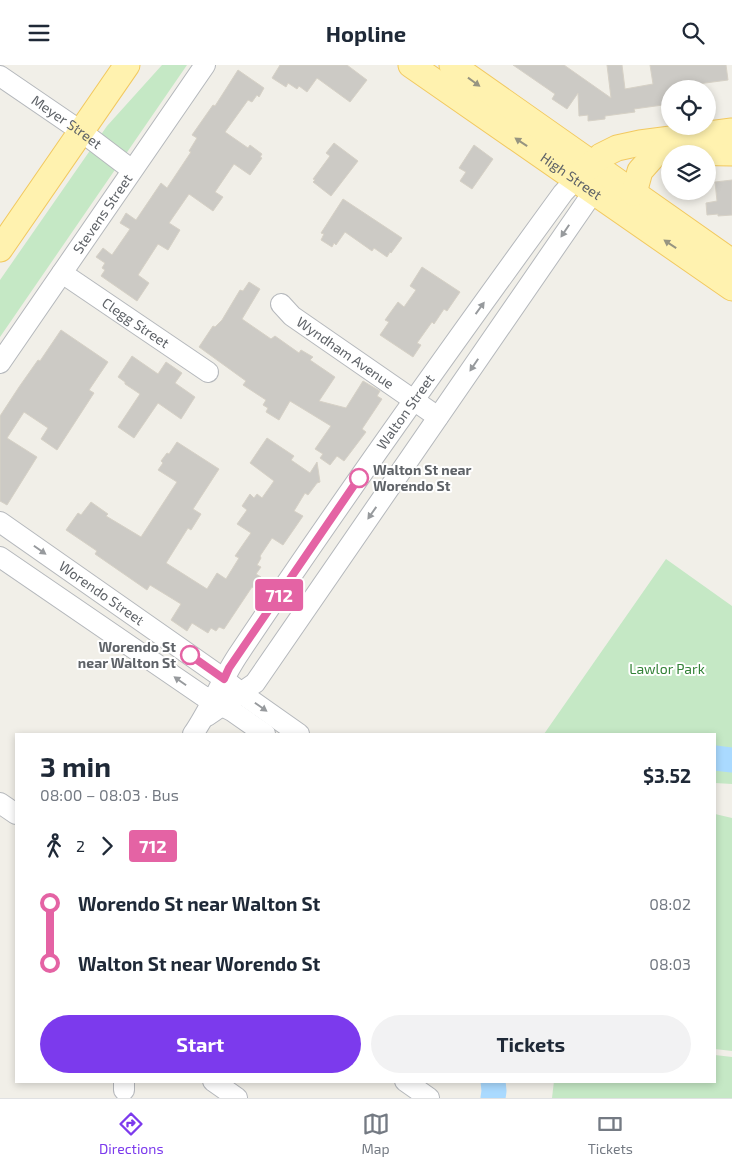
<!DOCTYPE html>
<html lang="en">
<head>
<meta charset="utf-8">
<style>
	:root { --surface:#fff; --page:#f2f2f3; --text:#1f2937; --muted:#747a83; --line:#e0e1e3; --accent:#7c3aed }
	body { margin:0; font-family:"Exo 2",sans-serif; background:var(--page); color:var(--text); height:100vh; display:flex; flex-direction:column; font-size:19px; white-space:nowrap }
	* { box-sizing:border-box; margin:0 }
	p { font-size:16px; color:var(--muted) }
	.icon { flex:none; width:28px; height:28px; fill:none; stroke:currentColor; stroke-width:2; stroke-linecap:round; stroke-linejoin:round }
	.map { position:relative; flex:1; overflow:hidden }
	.side { position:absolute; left:15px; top:668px; width:701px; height:350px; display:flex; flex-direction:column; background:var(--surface); border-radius:0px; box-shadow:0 2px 8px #0003 }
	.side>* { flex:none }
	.badge { padding:0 10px; border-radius:4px; font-size:18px; line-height:32px }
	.fabs { position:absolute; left:661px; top:15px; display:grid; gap:10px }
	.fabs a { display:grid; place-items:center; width:55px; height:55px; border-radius:50%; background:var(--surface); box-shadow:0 2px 8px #0003; font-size:25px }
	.map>.badge { position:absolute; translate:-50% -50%; box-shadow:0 0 0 2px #fff }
	.legs { display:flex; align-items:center; gap:8px; height:55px; padding:0 25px; font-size:16px }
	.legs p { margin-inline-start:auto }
	.summary { display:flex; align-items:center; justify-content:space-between; height:85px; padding:0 25px }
	h1 { font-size:28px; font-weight:700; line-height:38px }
	.button { display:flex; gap:10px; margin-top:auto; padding:10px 25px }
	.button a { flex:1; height:58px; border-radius:30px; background:var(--accent); color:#fff; font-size:20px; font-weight:700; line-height:58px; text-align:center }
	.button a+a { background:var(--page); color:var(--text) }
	ul { padding:0 25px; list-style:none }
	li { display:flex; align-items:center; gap:18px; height:60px; font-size:19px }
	li i { display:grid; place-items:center; width:8px; height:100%; margin:0 6px; background:currentColor }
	li i::after { content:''; width:12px; height:12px; margin:-6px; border:4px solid; border-radius:50%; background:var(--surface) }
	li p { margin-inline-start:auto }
	li:first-child i { background:linear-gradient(#0000 50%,currentColor 0) }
	li:last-child i { background:linear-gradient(currentColor 50%,#0000 0) }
	header { display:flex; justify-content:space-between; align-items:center; height:65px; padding:0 25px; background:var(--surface); font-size:22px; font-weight:700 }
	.tabs { display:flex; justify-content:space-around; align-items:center; height:70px; border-top:1px solid var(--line); background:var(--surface); font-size:14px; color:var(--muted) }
	.tabs a { display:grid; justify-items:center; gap:2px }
	.tabs .current { color:var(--accent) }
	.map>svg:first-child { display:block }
</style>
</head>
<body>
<header><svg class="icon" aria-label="menu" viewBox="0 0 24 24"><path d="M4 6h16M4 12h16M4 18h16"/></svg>Hopline<svg class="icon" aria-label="search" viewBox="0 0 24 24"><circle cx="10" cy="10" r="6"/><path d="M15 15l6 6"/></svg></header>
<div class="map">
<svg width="732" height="1033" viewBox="0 0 732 1033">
	<rect width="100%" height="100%" fill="#f1efe8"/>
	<path fill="#c5e8c5" d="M 162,0 L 187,0 L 0,272 L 0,215 L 107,61 Z
		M 666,494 L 732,541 L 732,719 L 715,718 L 715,669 L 544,669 Z
		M 715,749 L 732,753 L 732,986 L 715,984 Z
		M 715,990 L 732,992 L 732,1033 L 552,1033 L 554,1016 L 715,1016 Z"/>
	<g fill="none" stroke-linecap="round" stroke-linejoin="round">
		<path stroke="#aadaff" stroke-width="25" d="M 715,693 L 732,695
			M 493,1033 L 494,1026 L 493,1016"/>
	</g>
	<path fill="#cccac5" stroke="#d6d1c6" d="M 280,0 L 347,0 L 367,15 L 350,37 L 317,13 L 307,27 L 299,21 L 297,24 L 288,18 L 286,22 L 272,13 Z
		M 513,0 L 564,0 L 611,33 L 607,0 L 622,0 L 625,24 L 653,19 L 650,0 L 726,0 L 728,15 L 675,22 L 676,24 L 670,24 L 670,39 L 634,44 L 635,47 L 605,51 L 605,54 L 588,56 L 588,50 L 579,51 L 578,28 L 567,44 L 552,34 L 555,29 Z
		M 238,5 L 264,23 L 259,32 L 257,30 L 252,37 L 248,35 L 225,67 L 248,83 L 250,80 L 262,89 L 260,92 L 262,93 L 250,110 L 234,99 L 215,127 L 223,132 L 213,146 L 189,129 L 169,158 L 180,165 L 168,185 L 158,179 L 138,210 L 149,218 L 137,236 L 101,211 L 105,205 L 102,203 L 105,198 L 96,192 L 103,183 L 112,190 L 130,164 L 120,158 L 126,148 L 136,155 L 161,118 L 167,123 L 191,87 L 189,86 L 197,73 L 192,70 L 213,40 L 215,41 Z
		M 334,78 L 358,96 L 331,131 L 313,117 L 315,115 L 313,114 L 330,91 L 326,88 Z
		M 474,80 L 493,94 L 472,124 L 460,116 L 466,107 L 459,103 Z
		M 732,115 L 732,150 L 718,151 L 718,149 L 707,150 L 706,138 L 717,136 L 715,117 Z
		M 343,134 L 402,173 L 391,188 L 390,187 L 387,192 L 374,183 L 372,186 L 345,167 L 336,180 L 334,178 L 332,182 L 321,175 L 324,169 L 321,168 Z
		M 422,202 L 460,227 L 447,246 L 444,244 L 434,259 L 432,257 L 417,278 L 421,280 L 413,292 L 380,270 L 389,257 L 385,255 L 398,237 L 404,242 L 416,225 L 410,221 Z
		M 249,217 L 260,224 L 242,254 L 271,274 L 275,271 L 299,288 L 301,285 L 313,292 L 310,295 L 335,312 L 319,336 L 346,343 L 363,316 L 380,326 L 377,331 L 382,334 L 362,364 L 366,367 L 344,396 L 337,391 L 330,400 L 320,393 L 323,389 L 315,384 L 331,361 L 290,336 L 279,355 L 266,347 L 268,343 L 263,340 L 266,335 L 243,320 L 246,316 L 199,282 L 213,261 L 215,262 L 222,255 L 240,225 L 243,226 Z
		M 61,265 L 108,297 L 89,325 L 94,328 L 57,385 L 41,374 L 48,363 L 24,347 L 7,373 L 37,392 L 7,440 L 0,436 L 0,351 L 19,322 L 38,295 L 40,296 Z
		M 132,291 L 158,309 L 166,297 L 182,308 L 175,318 L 195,332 L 181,354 L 158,338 L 134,373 L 118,362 L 140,329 L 125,319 L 125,317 L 118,312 Z
		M 267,373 L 294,391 L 291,395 L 310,408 L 317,397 L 320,417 L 317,418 L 308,430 L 305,428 L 294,446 L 303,451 L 283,480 L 272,473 L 260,491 L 261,493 L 257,500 L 261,502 L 256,509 L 261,512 L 254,523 L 252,522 L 224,564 L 219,562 L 216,566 L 211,563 L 208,568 L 192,558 L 187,566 L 171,555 L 181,539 L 150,520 L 147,525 L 95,489 L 97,486 L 66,465 L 78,448 L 81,450 L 91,437 L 108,449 L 106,451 L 141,472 L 177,417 L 158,405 L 163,398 L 161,396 L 167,388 L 169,389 L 177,377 L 219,404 L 193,444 L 201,449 L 191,465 L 188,463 L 166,498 L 207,524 L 217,508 L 226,514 L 239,493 L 235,491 L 251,468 L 237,459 L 247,445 L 242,441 L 250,429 L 254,433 L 257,429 L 262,433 L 274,416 L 250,398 Z"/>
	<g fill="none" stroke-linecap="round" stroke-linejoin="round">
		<defs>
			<g id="minor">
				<path id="s1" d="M 0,11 L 82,67 L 132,105"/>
				<path id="s2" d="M 62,208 L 208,307"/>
				<path id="s3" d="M 281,239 L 292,251 L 438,352"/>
				<path id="s4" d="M 0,298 L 205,0"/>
				<path id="s5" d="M 0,457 L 217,609 L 248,633 L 299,669"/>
				<path d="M 0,492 L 203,631 L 232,646 L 265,669"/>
				<path d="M 207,651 L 255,618 L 594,126"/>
				<path id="s6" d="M 193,669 C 211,643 222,613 240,587 C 344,431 453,279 563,128 L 576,114"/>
				<path d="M 0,738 L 16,749"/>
				<path d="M 213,1016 L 237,1033"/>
				<path d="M 405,1016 L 429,1033"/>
				<path d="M 124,1025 L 124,1016"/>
			</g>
			<g id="major">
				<path id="s7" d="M 411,0 L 732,223"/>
				<path d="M 452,0 L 732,197"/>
				<path d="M 672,87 L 732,88"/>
				<path d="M 581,109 L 601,91 L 617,83 L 640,78 L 732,66"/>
				<path d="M 634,128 L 640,106 L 656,88"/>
				<path d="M 0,184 L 127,0"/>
			</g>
		</defs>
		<use href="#minor" stroke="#b5b8bc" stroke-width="22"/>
		<use href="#major" stroke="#f2c960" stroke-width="27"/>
		<use href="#minor" stroke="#fff" stroke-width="20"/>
		<use href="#major" stroke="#fff2af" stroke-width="25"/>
	</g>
	<defs><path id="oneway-solid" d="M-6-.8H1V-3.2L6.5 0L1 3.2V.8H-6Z" transform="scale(1.25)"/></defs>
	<g fill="#979581">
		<use href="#oneway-solid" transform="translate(474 17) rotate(36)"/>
		<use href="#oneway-solid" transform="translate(521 77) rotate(-146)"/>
		<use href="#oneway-solid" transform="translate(670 179) rotate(-146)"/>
	</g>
	<g fill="#979a9d">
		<use href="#oneway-solid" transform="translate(565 166) rotate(124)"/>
		<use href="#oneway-solid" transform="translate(480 243) rotate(-54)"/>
		<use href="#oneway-solid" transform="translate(474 300) rotate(124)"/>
		<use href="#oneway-solid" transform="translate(372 448) rotate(125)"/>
		<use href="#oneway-solid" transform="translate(40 485) rotate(35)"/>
		<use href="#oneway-solid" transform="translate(180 616) rotate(-145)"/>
		<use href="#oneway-solid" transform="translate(261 642) rotate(35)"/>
	</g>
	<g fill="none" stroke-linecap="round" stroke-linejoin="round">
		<defs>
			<path id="line-1" d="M 190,590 L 224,614 L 229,603 L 359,413"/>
		</defs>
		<use href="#line-1" stroke="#fff" stroke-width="11"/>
		<use href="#line-1" stroke="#e463a4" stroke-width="8"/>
	</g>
	<g fill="#fff" stroke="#e463a4" stroke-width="2.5">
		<circle cx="359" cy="413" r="9"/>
		<circle cx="190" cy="590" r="9"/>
	</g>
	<g text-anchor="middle" stroke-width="4" stroke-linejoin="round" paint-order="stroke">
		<g font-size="14" fill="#5f6368" stroke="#fff">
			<text dy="5" stroke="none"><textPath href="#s1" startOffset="81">Meyer Street</textPath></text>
			<text dy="5" stroke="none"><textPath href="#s7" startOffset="195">High Street</textPath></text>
			<text dy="5" stroke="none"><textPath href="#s4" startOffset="181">Stevens Street</textPath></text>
			<text dy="5" stroke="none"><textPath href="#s2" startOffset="89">Clegg Street</textPath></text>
			<text dy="5" stroke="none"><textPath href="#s3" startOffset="81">Wyndham Avenue</textPath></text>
			<text dy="5" stroke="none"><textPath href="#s6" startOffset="386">Walton Street</textPath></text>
			<text dy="5" stroke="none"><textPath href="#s5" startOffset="124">Worendo Street</textPath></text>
		</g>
		<g font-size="14" font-weight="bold" fill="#5f6368" stroke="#fff" text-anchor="start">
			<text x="373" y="410">Walton St near<tspan x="373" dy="16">Worendo St</tspan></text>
			<text x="176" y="587" text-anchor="end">Worendo St<tspan x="176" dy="16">near Walton St</tspan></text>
		</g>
		<g font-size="14" fill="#348238" stroke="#fff">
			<text x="667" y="609">Lawlor Park</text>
		</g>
	</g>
</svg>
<div class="fabs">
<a><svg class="icon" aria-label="locate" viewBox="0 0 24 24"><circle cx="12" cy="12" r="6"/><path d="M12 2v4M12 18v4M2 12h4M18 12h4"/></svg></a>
<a><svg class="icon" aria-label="layers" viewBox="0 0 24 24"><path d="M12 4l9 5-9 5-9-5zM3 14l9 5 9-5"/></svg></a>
</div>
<b class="badge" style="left:279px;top:530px;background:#e463a4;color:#fff">712</b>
<section class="side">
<div class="summary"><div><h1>3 min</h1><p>08:00 – 08:03 · Bus</p></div><b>$3.52</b></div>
<div class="legs"><svg class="icon" aria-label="walk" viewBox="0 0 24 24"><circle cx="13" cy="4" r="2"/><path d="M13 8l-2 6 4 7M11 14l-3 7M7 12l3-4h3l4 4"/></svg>2<svg class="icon" aria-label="forward" viewBox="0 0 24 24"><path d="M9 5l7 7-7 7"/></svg><b class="badge" style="background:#e463a4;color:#fff">712</b></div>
<ul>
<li><i style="color:#e463a4"></i><b>Worendo St near Walton St</b><p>08:02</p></li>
<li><i style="color:#e463a4"></i><b>Walton St near Worendo St</b><p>08:03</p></li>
</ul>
<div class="button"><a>Start</a><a>Tickets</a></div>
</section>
</div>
<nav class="tabs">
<a class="current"><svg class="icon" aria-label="directions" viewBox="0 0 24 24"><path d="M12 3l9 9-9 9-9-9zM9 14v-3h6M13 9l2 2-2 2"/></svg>Directions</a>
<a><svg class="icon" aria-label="map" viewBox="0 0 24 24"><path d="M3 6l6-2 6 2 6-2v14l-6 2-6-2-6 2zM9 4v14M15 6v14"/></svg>Map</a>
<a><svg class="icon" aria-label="tickets" viewBox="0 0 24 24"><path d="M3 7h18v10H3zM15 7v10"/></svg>Tickets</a>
</nav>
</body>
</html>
